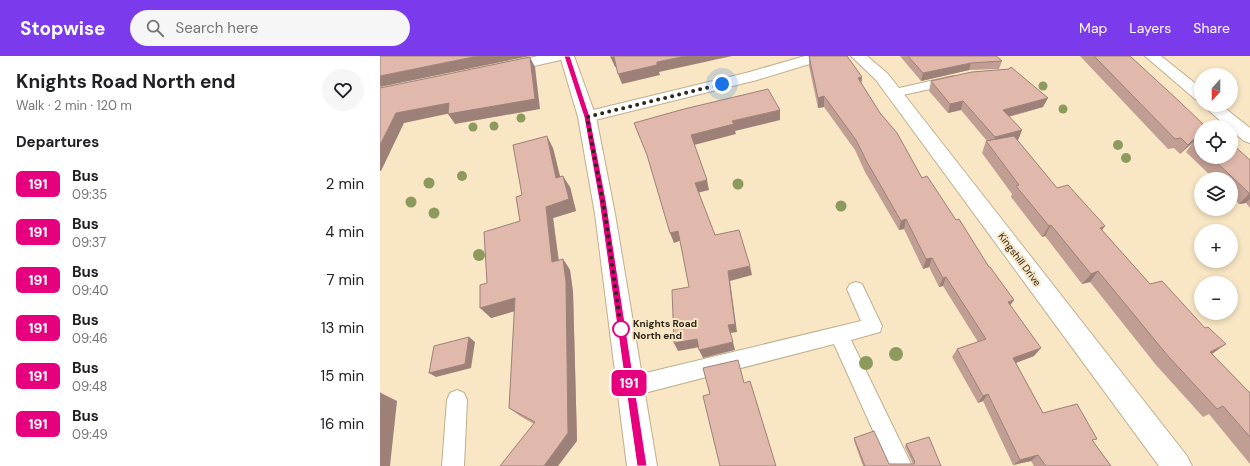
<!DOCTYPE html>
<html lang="en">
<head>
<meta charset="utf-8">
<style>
	:root { --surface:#fff; --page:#f6f6f6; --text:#202124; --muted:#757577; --accent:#7c3aed }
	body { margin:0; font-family:"DM Sans",sans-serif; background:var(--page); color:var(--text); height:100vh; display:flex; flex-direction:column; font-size:15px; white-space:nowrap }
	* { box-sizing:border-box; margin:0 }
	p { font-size:13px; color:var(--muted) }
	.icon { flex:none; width:22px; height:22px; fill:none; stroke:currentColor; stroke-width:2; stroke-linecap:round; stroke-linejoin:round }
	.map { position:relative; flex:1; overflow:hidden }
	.details { display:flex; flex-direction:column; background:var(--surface); width:380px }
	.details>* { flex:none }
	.badge { padding:0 8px; border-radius:6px; font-size:14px; line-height:26px }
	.needle { width:26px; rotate:201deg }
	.tools { position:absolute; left:814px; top:12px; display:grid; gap:8px }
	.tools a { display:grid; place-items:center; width:44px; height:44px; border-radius:50%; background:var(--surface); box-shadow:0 2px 6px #0003; font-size:20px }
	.you { position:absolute; width:20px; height:20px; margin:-10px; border:3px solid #fff; border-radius:50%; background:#1a73e8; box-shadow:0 0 0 6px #1a73e833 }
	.map>.badge { position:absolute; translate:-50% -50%; box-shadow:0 0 0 2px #fff }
	h2 { padding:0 16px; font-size:15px; line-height:36px }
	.round { display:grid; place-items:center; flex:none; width:42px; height:42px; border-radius:21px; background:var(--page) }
	.summary { display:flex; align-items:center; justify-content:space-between; height:68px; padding:0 16px }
	h1 { font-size:19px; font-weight:700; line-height:30px }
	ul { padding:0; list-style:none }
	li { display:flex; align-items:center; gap:12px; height:48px; padding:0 16px }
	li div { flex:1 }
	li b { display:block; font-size:15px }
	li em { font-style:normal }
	li .badge { min-width:44px; font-weight:700; text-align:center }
	header { display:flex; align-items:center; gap:24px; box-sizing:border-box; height:56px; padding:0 20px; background:var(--accent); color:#fff }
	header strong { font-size:19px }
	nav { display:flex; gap:22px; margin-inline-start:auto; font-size:14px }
	.search { width:280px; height:36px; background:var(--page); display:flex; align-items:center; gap:10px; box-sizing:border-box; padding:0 14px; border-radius:22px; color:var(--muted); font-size:15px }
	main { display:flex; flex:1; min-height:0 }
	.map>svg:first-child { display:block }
</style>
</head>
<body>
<header>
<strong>Stopwise</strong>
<div class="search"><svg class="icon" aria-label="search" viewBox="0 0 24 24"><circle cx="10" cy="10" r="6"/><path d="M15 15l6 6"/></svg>Search here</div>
<nav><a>Map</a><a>Layers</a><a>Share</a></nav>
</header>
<main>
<section class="details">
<div class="summary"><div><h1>Knights Road North end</h1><p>Walk · 2 min · 120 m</p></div><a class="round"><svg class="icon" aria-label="heart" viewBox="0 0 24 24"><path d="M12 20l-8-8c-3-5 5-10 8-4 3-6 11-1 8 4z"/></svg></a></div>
<h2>Departures</h2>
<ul>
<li><span class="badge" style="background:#e6007e;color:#fff">191</span><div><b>Bus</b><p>09:35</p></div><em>2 min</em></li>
<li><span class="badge" style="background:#e6007e;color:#fff">191</span><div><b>Bus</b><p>09:37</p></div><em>4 min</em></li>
<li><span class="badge" style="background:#e6007e;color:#fff">191</span><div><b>Bus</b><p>09:40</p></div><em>7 min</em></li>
<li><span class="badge" style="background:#e6007e;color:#fff">191</span><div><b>Bus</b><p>09:46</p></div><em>13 min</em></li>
<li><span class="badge" style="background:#e6007e;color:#fff">191</span><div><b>Bus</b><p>09:48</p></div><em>15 min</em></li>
<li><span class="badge" style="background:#e6007e;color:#fff">191</span><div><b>Bus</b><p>09:49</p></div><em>16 min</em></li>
</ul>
</section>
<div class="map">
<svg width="870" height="410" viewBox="0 0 870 410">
	<rect width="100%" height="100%" fill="#f8e6c4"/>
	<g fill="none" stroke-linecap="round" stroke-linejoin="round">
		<defs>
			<path id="lane" d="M 573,20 L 579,24 L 577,27 L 514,41 L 508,37 L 510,34 Z
				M 476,226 L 482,228 L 502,270 L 500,276 L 471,284 L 532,410 L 509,410 L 454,288 L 249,341 L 242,338 L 239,331 L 242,324 L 249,321 L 481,265 L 467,233 L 470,228 Z
				M 77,334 L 84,337 L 87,344 L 84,410 L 62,410 L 67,344 L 70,337 Z"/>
			<path id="street" d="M 158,0 L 187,0 L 185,3 L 123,17 L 118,15 L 115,12 L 118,9 Z
				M 425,0 L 448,0 L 446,3 L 377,24 L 207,66 L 201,65 L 198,61 L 201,57 L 366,17 Z
				M 471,0 L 487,0 L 508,18 L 807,400 L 812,410 L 779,410 L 496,24 Z
				M 765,0 L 781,0 L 821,32 L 821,45 L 815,43 Z
				M 823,49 L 841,49 L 870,72 L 870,87 L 864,85 L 851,74 L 851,71 L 847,71 Z"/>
			<path id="secondary" d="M 180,0 L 194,0 L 216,61 L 235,158 L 277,410 L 247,410 L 215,158 L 198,61 Z"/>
		</defs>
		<use href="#lane" stroke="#c0af8e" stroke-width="2"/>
		<use href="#street" stroke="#c0af8e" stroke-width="2"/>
		<use href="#secondary" stroke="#c0af8e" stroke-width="2"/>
		<use href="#lane" fill="#fff" fill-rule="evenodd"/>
		<use href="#street" fill="#fff" fill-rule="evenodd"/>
		<use href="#secondary" fill="#fff" fill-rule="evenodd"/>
	</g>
	<g fill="#8d9a5d">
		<circle cx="663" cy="30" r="4.5"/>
		<circle cx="683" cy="53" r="4.5"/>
		<circle cx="141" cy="62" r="4.5"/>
		<circle cx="114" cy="70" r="4.5"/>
		<circle cx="93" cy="71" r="4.5"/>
		<circle cx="738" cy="89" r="5"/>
		<circle cx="746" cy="102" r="5"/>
		<circle cx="82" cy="120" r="5"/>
		<circle cx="49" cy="127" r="5.5"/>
		<circle cx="358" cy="128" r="5.5"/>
		<circle cx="31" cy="146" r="5.5"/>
		<circle cx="461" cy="150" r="5.5"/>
		<circle cx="54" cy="157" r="5.5"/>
		<circle cx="99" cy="199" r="6"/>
		<circle cx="516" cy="298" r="7"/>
		<circle cx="486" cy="307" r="7"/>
	</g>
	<path fill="#c19e94" d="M 429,0 L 481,27 L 542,122 L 576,164 L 609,211 L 634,244 L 630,249 L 654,300 L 636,307 L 663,357 L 713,385 L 731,410 L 654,410 L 651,405 L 633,409 L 603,345 L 598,347 L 572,301 L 577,293 L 598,286 L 563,230 L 559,231 L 549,211 L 543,213 L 524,173 L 519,174 L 485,116 L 475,94 L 444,51 L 438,52 L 429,10 Z
		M 520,0 L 616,0 L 622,5 L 619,13 L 589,14 L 541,25 Z
		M 700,0 L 750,0 L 819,81 L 800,98 L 794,92 L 788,93 Z
		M 551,25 L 663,51 L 629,61 L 642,74 L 638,84 L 637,84 L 677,132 L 722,174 L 832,298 L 870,337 L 870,408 L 829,358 L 823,361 L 776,309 L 710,226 L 702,228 L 665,180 L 662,181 L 631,141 L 632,138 L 602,97 L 606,85 L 607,85 L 581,54 L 568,57 L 549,35 Z
		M 821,84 L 821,101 L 851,101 L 870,104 L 870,152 L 866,147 L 859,148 L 851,140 L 851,123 L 834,123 L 806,96 L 814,85 Z
		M 173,92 L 180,120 L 190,131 L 196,155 L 173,162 L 179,204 L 183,203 L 190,214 L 193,236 L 197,385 L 154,368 L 140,360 L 129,352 L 135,255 L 111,262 L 107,227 L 140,165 Z
		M 474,382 L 509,408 L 533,408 L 525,391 L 526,388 L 561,410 L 483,410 L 474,385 Z"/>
	<path fill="#9d8178" d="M 98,0 L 150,0 L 0,31 L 0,20 Z
		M 306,0 L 352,0 L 279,16 L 280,19 L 242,28 L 238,18 L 277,6 Z
		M 150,1 L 155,11 L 160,53 L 75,68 L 68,58 Z
		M 234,1 L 238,11 L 235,11 L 231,2 Z
		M 591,7 L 589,14 L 541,25 L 543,17 Z
		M 482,21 L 481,31 L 478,22 Z
		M 444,40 L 444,51 L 438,52 L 438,42 Z
		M 668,42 L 663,51 L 619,63 L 623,54 Z
		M 583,45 L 581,54 L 568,57 L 570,48 Z
		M 69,47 L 76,56 L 24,67 L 1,115 L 0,115 L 0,89 L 16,57 Z
		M 400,54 L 400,64 L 355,75 L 356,78 L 314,89 L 311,79 L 352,65 Z
		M 642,74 L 638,84 L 612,90 L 615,81 Z
		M 821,76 L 821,78 L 819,81 L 800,98 L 808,89 Z
		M 167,80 L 173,92 L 183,133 L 176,122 Z
		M 183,120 L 190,131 L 196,155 L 173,162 L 180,217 L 172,206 L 166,151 Z
		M 327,124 L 329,134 L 317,137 L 315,127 Z
		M 869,138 L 870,138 L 870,143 L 866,147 L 859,148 Z
		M 526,163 L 524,173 L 519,174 L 521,165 Z
		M 671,169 L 665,180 L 662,181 L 669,170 Z
		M 725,170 L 717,181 L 720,172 Z
		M 298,175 L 302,184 L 294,187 L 290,177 Z
		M 552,202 L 549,211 L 543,213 L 546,203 Z
		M 183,203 L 190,214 L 193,236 L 197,385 L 178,410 L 164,410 Z
		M 370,210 L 372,219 L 350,225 L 357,276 L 350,277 L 348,269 L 348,215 Z
		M 718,215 L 710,226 L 702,228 L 711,218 Z
		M 566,221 L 563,230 L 559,231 L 563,222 Z
		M 135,242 L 145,252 L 111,262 L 100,252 Z
		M 634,244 L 628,252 L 628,246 Z
		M 89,281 L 95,286 L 91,312 L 56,321 L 49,317 Z
		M 317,283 L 320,291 L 298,295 L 294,287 Z
		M 353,286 L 355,294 L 323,302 L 319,294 Z
		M 846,288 L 832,298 L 817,305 L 830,296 Z
		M 661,292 L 654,300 L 627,310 L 633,302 Z
		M 1,337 L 17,345 L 10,410 L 0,410 L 0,347 Z
		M 608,338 L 603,345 L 598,347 L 603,340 Z
		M 658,399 L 651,405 L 633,409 L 640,404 Z"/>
	<path fill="#e0b8ac" stroke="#9d8178" d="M 0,0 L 98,0 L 0,20 Z
		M 231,0 L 306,0 L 277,6 L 277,9 L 238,18 L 234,1 L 231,2 Z
		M 429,0 L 467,0 L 482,21 L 478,22 L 500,57 L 517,77 L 542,122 L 547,120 L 576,164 L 579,163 L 609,211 L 610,211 L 634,244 L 628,246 L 661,292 L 633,302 L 663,357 L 697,348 L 717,383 L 712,384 L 731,410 L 666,410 L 658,399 L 640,404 L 608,338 L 603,340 L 577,293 L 606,283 L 566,221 L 563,222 L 552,202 L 546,203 L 526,163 L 521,165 L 487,106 L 476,84 L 444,40 L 438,42 Z
		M 528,0 L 616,0 L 622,5 L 591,7 L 543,17 Z
		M 714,0 L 750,0 L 800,46 L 826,71 L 821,71 L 821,76 L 808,89 L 801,82 L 795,83 Z
		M 150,1 L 155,43 L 68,58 L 69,47 L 16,57 L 0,89 L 0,32 Z
		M 631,11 L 668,42 L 623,54 L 642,74 L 615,81 L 583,45 L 570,48 L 551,25 L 592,16 L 629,13 Z
		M 388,33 L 400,54 L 352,65 L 354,68 L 311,79 L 327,124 L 315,127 L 335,179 L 359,174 L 370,210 L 348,215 L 355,268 L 348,269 L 353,286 L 319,294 L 317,283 L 294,287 L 292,234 L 309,231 L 298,175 L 290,177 L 267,99 L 254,67 L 304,53 Z
		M 167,80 L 176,122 L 183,120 L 189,143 L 166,151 L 172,206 L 183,203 L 186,226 L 188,377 L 164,410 L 120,410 L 155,366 L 129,352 L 135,242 L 100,252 L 100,229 L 107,227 L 104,176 L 140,165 L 136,141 L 142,139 L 133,89 Z
		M 634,80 L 677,132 L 688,129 L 725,170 L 720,172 L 770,228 L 782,225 L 825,272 L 828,271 L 846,288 L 830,296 L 870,337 L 870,381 L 843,350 L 837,353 L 788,300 L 718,215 L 711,218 L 671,169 L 669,170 L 636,130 L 639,129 L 606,85 Z
		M 821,84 L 821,92 L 814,85 Z
		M 851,87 L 870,104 L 870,138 L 831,101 L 851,101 Z
		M 89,281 L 85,308 L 49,317 L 54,290 Z
		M 358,304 L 364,327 L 370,325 L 396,410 L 340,410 L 323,340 L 330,338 L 323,312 Z
		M 0,337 L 1,337 L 0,347 Z
		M 494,375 L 509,408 L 534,408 L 535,406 L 526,388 L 549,381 L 561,410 L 485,410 L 474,382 Z"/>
	<path fill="#e6007e" stroke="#fff" d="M 184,0 L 190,0 L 210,61 L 226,144 L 267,410 L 257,410 L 219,144 L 204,61 Z"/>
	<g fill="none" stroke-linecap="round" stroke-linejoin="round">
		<path stroke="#2f281b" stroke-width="4" stroke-dasharray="0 7.2" d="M 241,273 L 225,158 L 207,61 L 342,28"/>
	</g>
	<circle fill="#fff" stroke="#e6007e" stroke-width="2" cx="241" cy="273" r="8"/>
	<g text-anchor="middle" stroke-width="4" stroke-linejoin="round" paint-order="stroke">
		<g font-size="10" fill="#2f281b" stroke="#f8e6c4">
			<text transform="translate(640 203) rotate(53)" y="4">Kingshill Drive</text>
		</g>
		<g font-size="10" font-weight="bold" fill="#2f281b" stroke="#f8e6c4" text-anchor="start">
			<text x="253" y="271">Knights Road<tspan x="253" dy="12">North end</tspan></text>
		</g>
	</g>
</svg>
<div class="tools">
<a><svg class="needle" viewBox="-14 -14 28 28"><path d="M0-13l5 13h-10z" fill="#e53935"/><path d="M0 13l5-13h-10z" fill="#757577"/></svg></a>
<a><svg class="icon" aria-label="locate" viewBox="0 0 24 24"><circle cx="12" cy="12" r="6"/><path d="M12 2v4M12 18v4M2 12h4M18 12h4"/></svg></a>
<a><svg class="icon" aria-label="layers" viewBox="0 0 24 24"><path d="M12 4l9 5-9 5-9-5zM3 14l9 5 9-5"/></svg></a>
<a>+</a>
<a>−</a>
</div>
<div class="you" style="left:342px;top:28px"></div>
<b class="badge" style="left:249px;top:327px;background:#e6007e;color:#fff">191</b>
</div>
</main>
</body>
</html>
